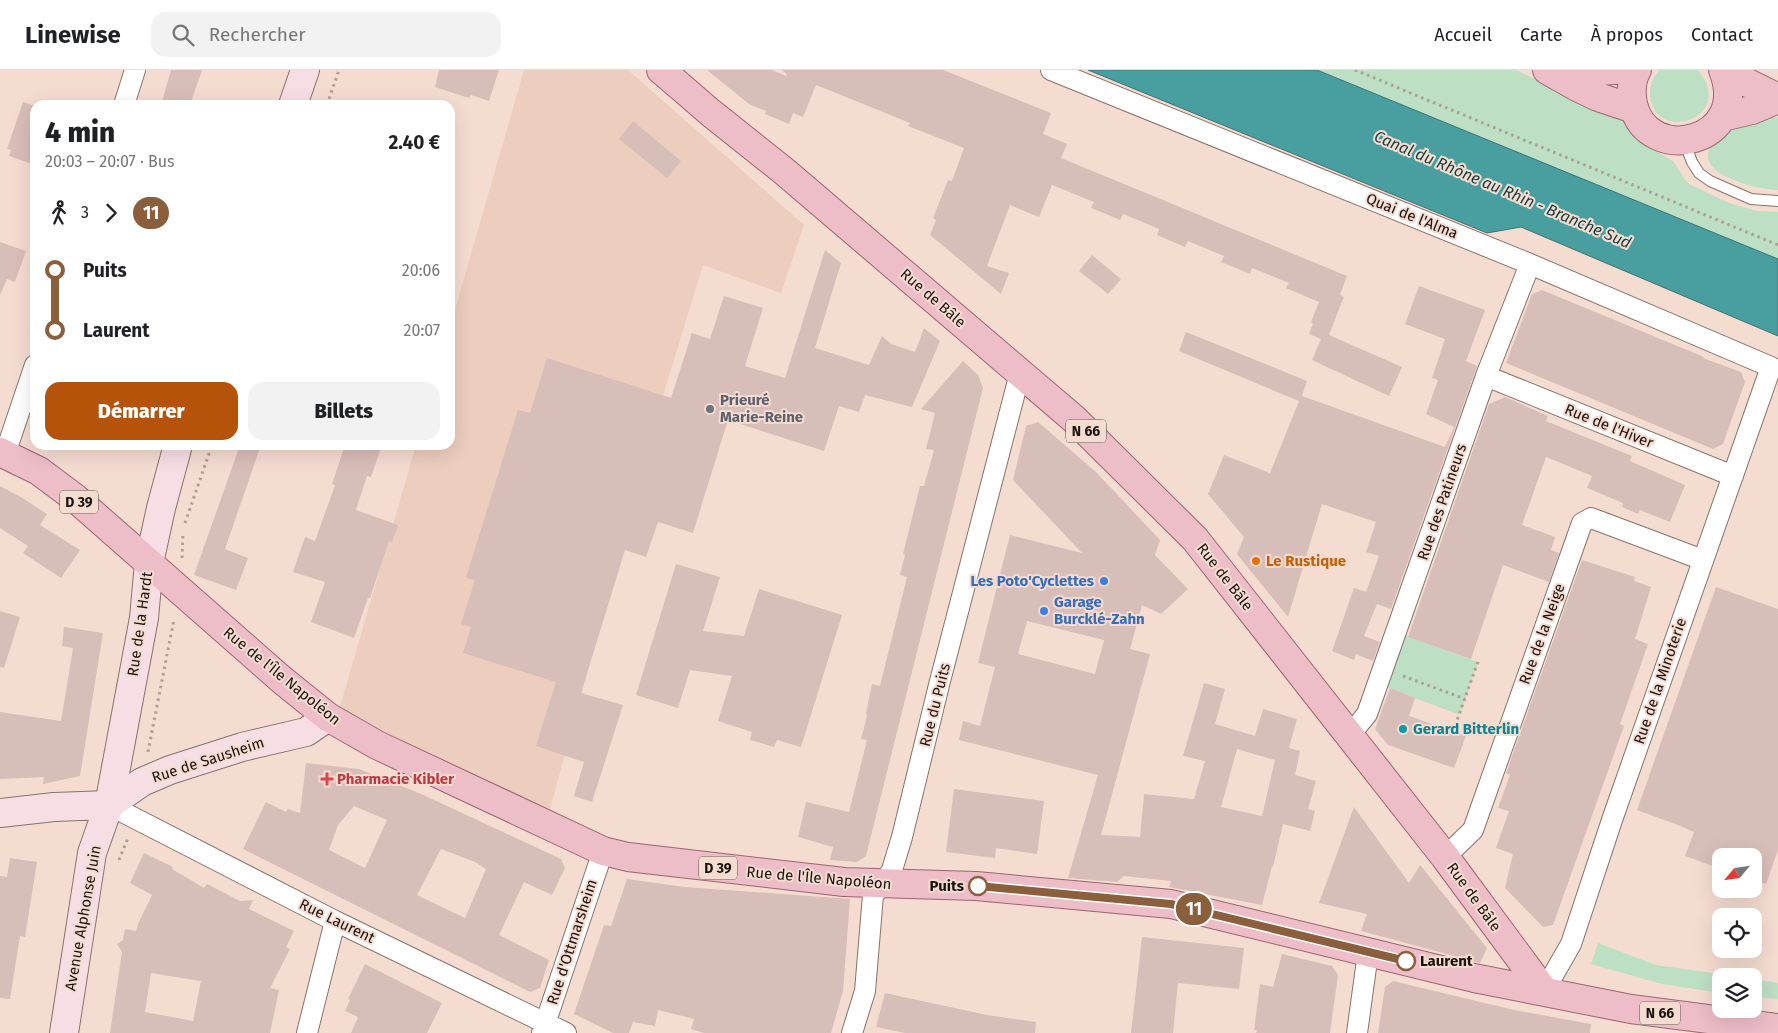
<!DOCTYPE html>
<html lang="fr">
<head>
<meta charset="utf-8">
<style>
	:root { --surface:#fff; --page:#f2f2f2; --text:#202124; --muted:#757577; --line:#e0e0e0; --accent:#b45309 }
	body { margin:0; font-family:"Fira Sans",sans-serif; background:var(--page); color:var(--text); height:100vh; display:flex; flex-direction:column; font-size:19px; white-space:nowrap }
	* { box-sizing:border-box; margin:0 }
	p { font-size:16px; color:var(--muted) }
	.icon { flex:none; width:28px; height:28px; fill:none; stroke:currentColor; stroke-width:2; stroke-linecap:round; stroke-linejoin:round }
	.map { position:relative; flex:1; overflow:hidden }
	.drawer { position:absolute; left:30px; top:30px; width:425px; height:350px; display:flex; flex-direction:column; background:var(--surface); border-radius:15px; box-shadow:0 5px 20px #0002 }
	.drawer>* { flex:none }
	.badge { padding:0 10px; border-radius:16px; font-size:18px; line-height:32px }
	.needle { width:32px; rotate:241deg }
	.buttons { position:absolute; left:1712px; top:778px; display:grid; gap:10px }
	.buttons a { display:grid; place-items:center; width:50px; height:50px; border-radius:10px; background:var(--surface); box-shadow:0 5px 20px #0002; font-size:25px }
	.map>.badge { position:absolute; translate:-50% -50%; box-shadow:0 0 0 2px #fff }
	.legs { display:flex; align-items:center; gap:8px; height:55px; padding:0 15px; font-size:16px }
	.legs p { margin-inline-start:auto }
	.summary { display:flex; align-items:center; justify-content:space-between; height:85px; padding:0 15px }
	h1 { font-size:28px; font-weight:800; line-height:38px }
	.button { display:flex; gap:10px; margin-top:auto; padding:10px 15px }
	.button a { flex:1; height:58px; border-radius:15px; background:var(--accent); color:#fff; font-size:20px; font-weight:800; line-height:58px; text-align:center }
	.button a+a { background:var(--page); color:var(--text) }
	ul { padding:0 15px; list-style:none }
	li { display:flex; align-items:center; gap:18px; height:60px; font-size:19px }
	li i { display:grid; place-items:center; width:8px; height:100%; margin:0 6px; background:currentColor }
	li i::after { content:''; width:12px; height:12px; margin:-6px; border:4px solid; border-radius:50%; background:var(--surface) }
	li p { margin-inline-start:auto }
	li:first-child i { background:linear-gradient(#0000 50%,currentColor 0) }
	li:last-child i { background:linear-gradient(currentColor 50%,#0000 0) }
	header { display:flex; align-items:center; gap:30px; box-sizing:border-box; height:70px; padding:0 25px; background:var(--surface); border-bottom:1px solid var(--line) }
	header strong { font-size:24px }
	nav { display:flex; gap:28px; margin-inline-start:auto; font-size:18px }
	.search { width:350px; height:45px; background:var(--page); display:flex; align-items:center; gap:12px; box-sizing:border-box; padding:0 18px; border-radius:15px; color:var(--muted); font-size:19px }
	.map>svg:first-child { display:block }
</style>
</head>
<body>
<header>
<strong>Linewise</strong>
<div class="search"><svg class="icon" aria-label="search" viewBox="0 0 24 24"><circle cx="10" cy="10" r="6"/><path d="M15 15l6 6"/></svg>Rechercher</div>
<nav><a>Accueil</a><a>Carte</a><a>À propos</a><a>Contact</a></nav>
</header>
<div class="map">
<svg width="1778" height="963" viewBox="0 0 1778 963">
	<rect width="100%" height="100%" fill="#f5dcd1"/>
	<path fill="#eccdbe" d="M 524,0 L 628,0 L 804,155 L 781,223 L 703,195 L 665,319 L 547,750 L 340,637 L 416,375 L 450,375 L 450,257 Z"/>
	<path fill="#bddfc4" d="M 1318,0 L 1516,0 L 1593,36 L 1616,44 L 1645,74 L 1674,92 L 1684,108 L 1689,114 L 1729,133 L 1757,141 L 1778,142 L 1778,189 Z
		M 1660,0 L 1698,0 C 1738,48 1653,76 1650,24 C 1650,15 1653,6 1660,0 Z
		M 1757,47 L 1778,47 L 1778,120 C 1754,119 1680,101 1719,67 C 1724,63 1729,58 1734,55 C 1741,51 1750,50 1757,47 Z
		M 1396,562 L 1478,592 L 1460,645 L 1378,614 Z
		M 1598,873 L 1656,895 L 1733,906 L 1721,906 L 1721,923 L 1662,914 L 1591,894 Z
		M 1754,909 L 1778,913 L 1778,929 L 1754,927 Z"/>
	<path fill="#499ea0" stroke="#3b7474" d="M 1088,0 L 1317,0 L 1778,189 L 1778,266 L 1521,157 L 1487,163 Z"/>
	<path fill="#d8beb8" fill-rule="evenodd" d="M 171,0 L 202,0 L 190,35 L 161,35 Z
		M 439,0 L 499,0 L 489,31 L 471,25 L 469,28 L 435,17 Z
		M 707,0 L 772,0 L 786,6 L 787,4 L 782,0 L 943,0 L 1051,43 L 1043,64 L 1067,74 L 1061,88 L 1347,206 L 1340,225 L 1344,227 L 1341,234 L 1329,265 L 1402,297 L 1389,326 L 1312,290 L 1321,269 L 1309,264 L 1313,254 L 1311,252 L 1319,232 L 1286,218 L 1289,213 L 1252,198 L 1250,204 L 1236,198 L 1221,192 L 1224,186 L 1188,171 L 1185,177 L 1157,165 L 1159,159 L 1123,144 L 1120,150 L 1106,144 L 1091,138 L 1094,132 L 1052,115 L 1039,147 L 1010,135 L 987,196 L 1009,203 L 1001,224 L 930,165 L 936,150 L 933,148 L 948,110 L 952,111 L 964,78 L 908,56 L 910,53 L 816,15 L 803,47 L 793,43 L 789,54 L 765,44 L 766,41 L 749,34 Z
		M 23,32 L 35,36 L 35,95 L 9,86 L 11,80 L 7,79 Z
		M 633,51 L 681,91 L 667,108 L 619,69 Z
		M 0,172 L 26,181 L 15,212 L 7,209 L 0,225 Z
		M 825,180 L 841,193 L 815,278 L 869,295 L 882,266 L 891,274 L 915,282 L 924,258 L 940,271 L 912,337 L 865,325 L 859,342 L 839,336 L 824,381 L 728,350 L 693,463 L 658,452 L 646,487 L 625,480 L 581,623 L 623,635 L 592,732 L 574,726 L 584,692 L 536,676 L 556,612 L 463,583 L 471,557 L 461,554 L 475,510 L 466,508 L 518,340 L 530,343 L 547,288 L 671,328 L 692,263 L 710,269 L 724,226 L 763,238 L 745,296 L 785,308 Z
		M 1092,185 L 1121,209 L 1108,224 L 1079,201 Z
		M 1419,216 L 1485,240 L 1466,291 L 1477,296 L 1391,539 L 1377,534 L 1364,566 L 1380,572 L 1373,591 L 1356,584 L 1354,590 L 1332,581 L 1354,518 L 1366,522 L 1379,486 L 1366,482 L 1376,452 L 1322,434 L 1288,547 L 1237,484 L 1244,467 L 1208,424 L 1224,385 L 1270,403 L 1299,331 L 1179,281 L 1186,262 L 1307,311 L 1302,326 L 1445,377 L 1454,357 L 1426,344 L 1438,310 L 1432,308 L 1445,269 L 1405,254 Z
		M 1542,220 L 1704,287 L 1703,288 L 1741,302 L 1745,312 L 1723,374 L 1713,379 L 1506,293 L 1532,224 Z
		M 963,291 L 978,305 L 983,318 L 866,786 L 857,792 L 830,790 L 833,777 L 798,767 L 806,732 L 849,742 L 867,670 L 861,669 L 867,646 L 866,643 L 872,614 L 880,616 L 907,507 L 900,505 L 905,485 L 903,484 L 920,416 L 924,416 L 934,380 L 926,379 L 935,343 L 921,339 Z
		M 1505,327 L 1548,346 L 1546,351 L 1632,386 L 1630,391 L 1685,415 L 1670,452 L 1640,440 L 1638,444 L 1622,437 L 1623,433 L 1587,418 L 1592,406 L 1546,387 L 1522,455 L 1555,467 L 1551,480 L 1559,483 L 1549,512 L 1503,495 L 1471,589 L 1408,567 L 1489,334 Z
		M 1038,352 L 1096,402 L 1160,470 L 1155,485 L 1188,519 L 1161,544 L 1142,535 L 1130,579 L 1150,584 L 1101,765 L 1140,767 L 1144,724 L 1194,729 L 1205,691 L 1183,686 L 1204,613 L 1225,619 L 1215,654 L 1255,666 L 1263,639 L 1297,649 L 1289,678 L 1300,681 L 1295,705 L 1316,711 L 1308,739 L 1315,741 L 1310,761 L 1283,754 L 1273,797 L 1272,796 L 1262,835 L 1169,817 L 1171,811 L 1124,806 L 1117,812 L 1068,808 L 1098,705 L 959,670 L 963,651 L 980,656 L 995,597 L 978,593 L 1010,465 L 1082,483 L 1013,410 L 1026,356 ZM 1027,551 L 1104,570 L 1095,604 L 1018,584 ZM 1237,679 L 1275,690 L 1262,746 L 1221,737 Z
		M 240,375 L 261,375 L 225,479 L 248,488 L 236,520 L 194,505 Z
		M 345,375 L 382,375 L 371,407 L 367,406 L 356,440 L 398,455 L 392,472 L 389,471 L 370,528 L 368,528 L 354,568 L 311,552 L 325,512 L 293,502 L 305,467 L 315,471 L 335,415 L 332,414 Z
		M 0,416 L 21,427 L 47,444 L 40,455 L 80,480 L 61,508 L 23,483 L 28,476 L 0,458 Z
		M 1582,490 L 1635,507 L 1634,511 L 1651,517 L 1635,569 L 1648,574 L 1620,654 L 1624,656 L 1553,855 L 1543,857 L 1505,818 L 1513,784 L 1496,778 L 1509,741 L 1498,738 L 1510,705 L 1506,703 Z
		M 676,494 L 720,507 L 703,561 L 744,566 L 759,519 L 842,545 L 801,677 L 777,670 L 774,677 L 750,670 L 752,662 L 718,651 L 732,606 L 690,600 L 678,638 L 636,625 Z
		M 1716,517 L 1778,539 L 1778,780 L 1766,814 L 1754,810 L 1754,786 L 1721,786 L 1721,799 L 1685,786 L 1694,762 L 1678,755 L 1637,740 Z
		M 0,541 L 20,547 L 4,598 L 0,597 Z
		M 64,557 L 103,563 L 80,706 L 43,714 L 44,707 L 0,709 L 0,642 L 61,651 L 73,578 L 62,576 Z
		M 1390,618 L 1415,628 L 1409,646 L 1466,666 L 1454,698 L 1388,675 L 1375,659 Z
		M 306,693 L 359,699 L 419,723 L 561,789 L 565,798 L 552,825 L 524,812 L 499,865 L 549,890 L 540,918 L 530,922 L 243,779 L 266,732 L 286,742 L 288,739 L 300,743 ZM 354,736 L 387,750 L 365,798 L 329,780 L 338,755 ZM 441,779 L 475,792 L 486,799 L 465,848 L 417,825 Z
		M 954,719 L 1044,731 L 1037,784 L 996,778 L 995,788 L 946,782 Z
		M 1354,737 L 1409,813 L 1420,795 L 1487,878 L 1480,893 L 1361,861 L 1367,844 L 1319,833 Z
		M 144,783 L 173,797 L 172,799 L 204,818 L 207,814 L 240,831 L 253,830 L 249,839 L 294,861 L 286,877 L 290,879 L 270,918 L 279,920 L 270,963 L 110,963 L 122,882 L 117,874 L 123,870 L 125,859 L 136,861 L 138,854 L 152,825 L 130,813 ZM 151,903 L 201,911 L 193,951 L 145,942 Z
		M 10,788 L 37,792 L 25,867 L 20,866 L 10,929 L 0,928 L 0,806 L 7,807 Z
		M 627,809 L 685,817 L 850,829 L 843,921 L 831,963 L 704,963 L 691,959 L 694,949 L 658,940 L 655,956 L 633,952 L 629,963 L 613,963 L 574,944 L 604,855 L 611,856 Z
		M 1142,867 L 1244,878 L 1239,919 L 1178,913 L 1173,963 L 1131,963 Z
		M 1282,884 L 1332,896 L 1338,905 L 1330,963 L 1256,963 L 1257,960 L 1254,960 L 1260,914 L 1273,917 Z
		M 365,894 L 442,933 L 427,963 L 351,963 L 358,947 L 345,941 L 350,930 L 348,929 Z
		M 1393,911 L 1514,940 L 1591,954 L 1590,963 L 1378,963 L 1385,917 Z
		M 885,923 L 987,945 L 1036,952 L 1035,963 L 905,963 L 876,957 Z"/>
	<g fill="none" stroke-linecap="round" stroke-linejoin="round">
		<defs>
			<path id="lane" d="M 1684,71 L 1692,92 L 1699,103 L 1710,111 L 1751,129 L 1778,131"/>
			<path id="street" d="M 1051,0 L 1530,194 L 1771,297 L 1612,750 L 1571,874 L 1544,921
				M 124,35 L 135,0
				M 1486,306 L 1733,406
				M 5,384 L 35,295
				M 1349,666 L 1367,644 L 1486,306 L 1530,194
				M 109,735 L 335,851 L 566,963
				M 1445,787 L 1473,760 L 1582,453 L 1591,448 L 1703,490
				M 307,963 L 335,851
				M 542,963 L 603,781
				M 852,963 L 865,921 L 873,825 L 883,814 L 892,800 L 902,767 L 939,615 L 1020,303
				M 1357,963 L 1368,883"/>
			<path id="secondary" d="M 293,35 L 305,0
				M 0,743 L 54,737 L 109,735 L 142,712 L 170,700 L 242,677 L 306,662 L 328,647
				M 64,963 L 92,783 L 109,735 L 144,548 L 149,493 L 161,438 L 178,375"/>
			<path id="primary" d="M 661,0 L 711,43 L 785,102 L 1074,349 L 1195,469 L 1445,787 L 1544,921
				M 1547,0 L 1577,17 L 1598,27 L 1634,39
				M 1637,0 C 1631,10 1631,23 1633,34 C 1647,97 1752,73 1723,0
				M 1552,1 L 1582,2 L 1615,0
				M 1724,1 L 1778,28
				M 1722,47 L 1752,40 L 1778,29
				M 0,382 L 39,401 L 75,428 L 282,610 L 328,647 L 377,675 L 603,781 L 628,787 L 844,812 L 976,816 L 1171,834 L 1474,908 L 1631,939 L 1778,958"/>
		</defs>
		<use href="#lane" stroke="#887369" stroke-width="12"/>
		<use href="#street" stroke="#887369" stroke-width="22"/>
		<use href="#secondary" stroke="#887369" stroke-width="30"/>
		<use href="#primary" stroke="#9b6570" stroke-width="30"/>
		<path stroke="#b09d94" stroke-width="3" stroke-dasharray="2.5 4" stroke-linecap="butt" d="M 1355,0 L 1778,175
			M 327,35 L 339,0
			M 185,453 L 212,375
			M 182,488 L 183,462
			M 1478,592 L 1456,653 L 1485,663
			M 1403,606 L 1465,629
			M 148,682 L 174,549
			M 119,790 L 128,768"/>
		<use href="#lane" stroke="#fff" stroke-width="10"/>
		<use href="#street" stroke="#fff" stroke-width="20"/>
		<use href="#secondary" stroke="#f6dee4" stroke-width="28"/>
		<use href="#primary" stroke="#edbdc8" stroke-width="28"/>
	</g>
	<g fill="none" stroke-linecap="round" stroke-linejoin="round">
		<defs>
			<path id="line-1" d="M 978,816 L 1171,834 L 1406,891"/>
		</defs>
		<use href="#line-1" stroke="#fff" stroke-width="11"/>
		<use href="#line-1" stroke="#8b5e3c" stroke-width="8"/>
	</g>
	<circle fill="#6b7280" stroke="#f5dcd1" stroke-width="2" cx="710" cy="339" r="5"/>
	<circle fill="#e8710a" stroke="#f5dcd1" stroke-width="2" cx="1256" cy="491" r="5"/>
	<g fill="#3f7fe0" stroke="#f5dcd1" stroke-width="2">
		<circle cx="1104" cy="511" r="5"/>
		<circle cx="1044" cy="541" r="5"/>
	</g>
	<circle fill="#0f9aa8" stroke="#f5dcd1" stroke-width="2" cx="1403" cy="659" r="5"/>
	<path fill="#e0444e" stroke="#f5dcd1" stroke-width="2" d="M324.5 701.5h5v5h5v5h-5v5h-5v-5h-5v-5h5z"/>
	<g fill="#fff" stroke="#8b5e3c" stroke-width="2.5">
		<circle cx="978" cy="816" r="9"/>
		<circle cx="1406" cy="891" r="9"/>
	</g>
	<g text-anchor="middle" stroke-width="4" stroke-linejoin="round" paint-order="stroke">
		<g fill="#f5dcd1" stroke="#5c4f48" stroke-width="1">
			<rect x="1066" y="349.5" width="40" height="23" rx="4"/>
			<rect x="60" y="420.5" width="38" height="23" rx="4"/>
			<rect x="699" y="786.5" width="38" height="23" rx="4"/>
			<rect x="1640" y="931.5" width="40" height="23" rx="4"/>
		</g>
		<g font-size="14" font-weight="bold" fill="#1a120e">
			<text x="1086" y="366">N 66</text>
			<text x="79" y="437">D 39</text>
			<text x="718" y="803">D 39</text>
			<text x="1660" y="948">N 66</text>
		</g>
		<g font-size="15" fill="#1a120e" stroke="#f5dcd1">
			<text transform="translate(1412 146) rotate(22)" y="5">Quai de l'Alma</text>
			<text transform="translate(933 228) rotate(41)" y="5">Rue de Bâle</text>
			<text transform="translate(1609 356) rotate(22)" y="5">Rue de l'Hiver</text>
			<text transform="translate(1442 432) rotate(-71)" y="5">Rue des Patineurs</text>
			<text transform="translate(1225 507) rotate(52)" y="5">Rue de Bâle</text>
			<text transform="translate(140 554) rotate(-82)" y="5">Rue de la Hardt</text>
			<text transform="translate(1542 564) rotate(-70)" y="5">Rue de la Neige</text>
			<text transform="translate(282 606) rotate(39)" y="5">Rue de l'Île Napoléon</text>
			<text transform="translate(1660 611) rotate(-71)" y="5">Rue de la Minoterie</text>
			<text transform="translate(935 635) rotate(-76)" y="5">Rue du Puits</text>
			<text transform="translate(208 690) rotate(-18)" y="5">Rue de Sausheim</text>
			<text transform="translate(819 808) rotate(5)" y="5">Rue de l'Île Napoléon</text>
			<text transform="translate(1474 827) rotate(54)" y="5">Rue de Bâle</text>
			<text transform="translate(83 848) rotate(-80)" y="5">Avenue Alphonse Juin</text>
			<text transform="translate(337 851) rotate(26)" y="5">Rue Laurent</text>
			<text transform="translate(572 872) rotate(-72)" y="5">Rue d'Ottmarsheim</text>
		</g>
		<g font-size="15" font-weight="bold" fill="#5b616d" stroke="#f5dcd1" text-anchor="start">
			<text x="720" y="335">Prieuré<tspan x="720" dy="17">Marie-Reine</tspan></text>
		</g>
		<g font-size="15" font-weight="bold" fill="#c56008" stroke="#f5dcd1" text-anchor="start">
			<text x="1266" y="496">Le Rustique</text>
		</g>
		<g font-size="15" font-weight="bold" fill="#366cbe" stroke="#f5dcd1" text-anchor="end">
			<text x="1094" y="516">Les Poto'Cyclettes</text>
			<text x="1054" y="537" text-anchor="start">Garage<tspan x="1054" dy="17">Burcklé-Zahn</tspan></text>
		</g>
		<g font-size="15" font-weight="bold" fill="#0d838f" stroke="#f5dcd1" text-anchor="start">
			<text x="1413" y="664">Gerard Bitterlin</text>
		</g>
		<g font-size="15" font-weight="bold" fill="#be3a42" stroke="#f5dcd1" text-anchor="start">
			<text x="337" y="714">Pharmacie Kibler</text>
		</g>
		<g font-size="15" font-weight="bold" fill="#1a120e" stroke="#f5dcd1" text-anchor="end">
			<text x="964" y="821">Puits</text>
			<text x="1420" y="896" text-anchor="start">Laurent</text>
		</g>
		<g font-size="16" font-style="italic" fill="#163e3f" stroke="#f5dcd1">
			<text transform="translate(1503 119) rotate(23)" y="6">Canal du Rhône au Rhin - Branche Sud</text>
		</g>
	</g>
</svg>
<div class="buttons">
<a><svg class="needle" viewBox="-14 -14 28 28"><path d="M0-13l5 13h-10z" fill="#e53935"/><path d="M0 13l5-13h-10z" fill="#757577"/></svg></a>
<a><svg class="icon" aria-label="locate" viewBox="0 0 24 24"><circle cx="12" cy="12" r="6"/><path d="M12 2v4M12 18v4M2 12h4M18 12h4"/></svg></a>
<a><svg class="icon" aria-label="layers" viewBox="0 0 24 24"><path d="M12 4l9 5-9 5-9-5zM3 14l9 5 9-5"/></svg></a>
</div>
<b class="badge" style="left:1194px;top:839px;background:#8b5e3c;color:#fff">11</b>
<section class="drawer">
<div class="summary"><div><h1>4 min</h1><p>20:03 – 20:07 · Bus</p></div><b>2.40 €</b></div>
<div class="legs"><svg class="icon" aria-label="walk" viewBox="0 0 24 24"><circle cx="13" cy="4" r="2"/><path d="M13 8l-2 6 4 7M11 14l-3 7M7 12l3-4h3l4 4"/></svg>3<svg class="icon" aria-label="forward" viewBox="0 0 24 24"><path d="M9 5l7 7-7 7"/></svg><b class="badge" style="background:#8b5e3c;color:#fff">11</b></div>
<ul>
<li><i style="color:#8b5e3c"></i><b>Puits</b><p>20:06</p></li>
<li><i style="color:#8b5e3c"></i><b>Laurent</b><p>20:07</p></li>
</ul>
<div class="button"><a>Démarrer</a><a>Billets</a></div>
</section>
</div>
</body>
</html>
